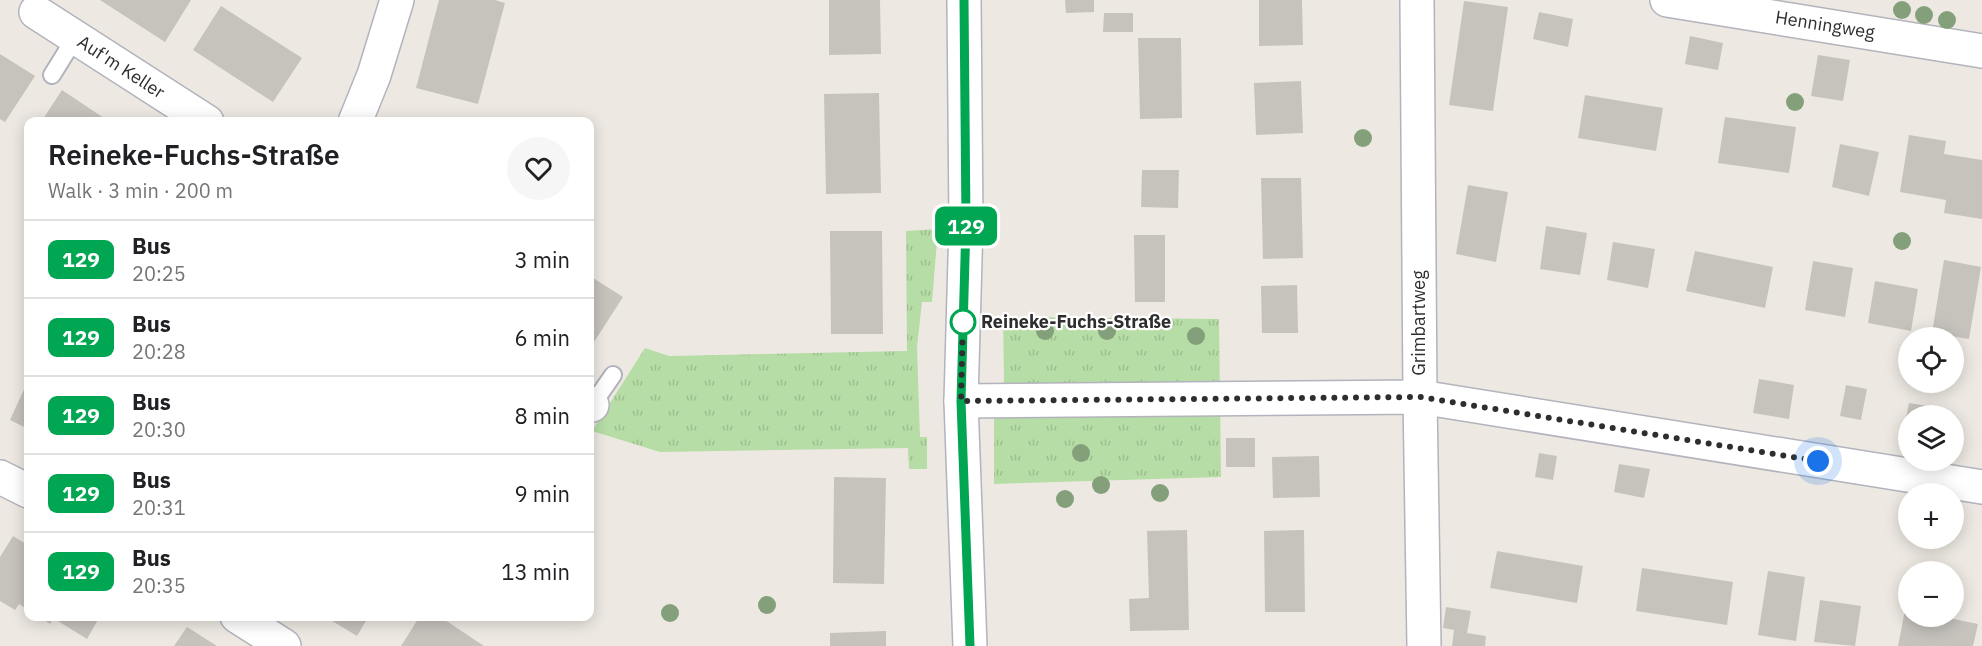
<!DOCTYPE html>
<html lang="en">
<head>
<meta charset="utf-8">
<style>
	:root { --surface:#fff; --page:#f6f6f6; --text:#202124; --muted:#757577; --line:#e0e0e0 }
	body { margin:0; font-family:"IBM Plex Sans",sans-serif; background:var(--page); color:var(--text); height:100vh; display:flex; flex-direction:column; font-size:22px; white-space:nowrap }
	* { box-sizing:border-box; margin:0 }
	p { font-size:20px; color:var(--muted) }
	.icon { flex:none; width:33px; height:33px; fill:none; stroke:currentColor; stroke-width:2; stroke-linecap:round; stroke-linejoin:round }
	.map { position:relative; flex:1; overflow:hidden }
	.sheet { position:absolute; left:24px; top:117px; width:570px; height:504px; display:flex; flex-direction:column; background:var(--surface); border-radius:12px; box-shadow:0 3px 15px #0003 }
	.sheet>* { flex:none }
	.badge { padding:0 12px; border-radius:9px; font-size:21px; line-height:39px }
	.fabs { position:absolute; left:1898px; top:327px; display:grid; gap:12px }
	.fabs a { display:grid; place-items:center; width:66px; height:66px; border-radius:50%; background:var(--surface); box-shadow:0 3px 15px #0003; font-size:30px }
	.you { position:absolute; width:30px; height:30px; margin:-15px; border:4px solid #fff; border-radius:50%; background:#1a73e8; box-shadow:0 0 0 9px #1a73e833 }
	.map>.badge { position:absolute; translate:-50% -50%; box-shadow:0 0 0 3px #fff }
	.round { display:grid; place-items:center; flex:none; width:63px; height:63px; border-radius:32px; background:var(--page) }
	.summary { display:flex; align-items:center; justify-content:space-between; height:102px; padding:0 24px }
	h1 { font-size:28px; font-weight:600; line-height:45px }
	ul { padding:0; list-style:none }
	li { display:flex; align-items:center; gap:18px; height:78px; padding:0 24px; border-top:2px solid var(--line) }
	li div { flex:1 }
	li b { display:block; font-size:22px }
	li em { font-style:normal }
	li .badge { min-width:66px; font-weight:700; text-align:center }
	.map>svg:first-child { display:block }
</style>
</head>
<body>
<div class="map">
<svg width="1982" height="646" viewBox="0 0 1982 646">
	<defs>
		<pattern id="grass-tufts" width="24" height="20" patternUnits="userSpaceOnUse" patternTransform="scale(1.5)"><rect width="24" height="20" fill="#b6dda5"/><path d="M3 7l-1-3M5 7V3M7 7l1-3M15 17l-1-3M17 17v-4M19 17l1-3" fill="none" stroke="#9dbe8e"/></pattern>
	</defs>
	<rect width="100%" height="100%" fill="#ede9e2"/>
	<path fill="url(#grass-tufts)" d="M 938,229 L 932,302 L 922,302 L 917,347 L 920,437 L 927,437 L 927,469 L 909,469 L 908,448 L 660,452 L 592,431 L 645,348 L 669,356 L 907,351 L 906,231 Z
		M 1003,317 L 1219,319 L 1221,477 L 994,484 L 994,415 L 1004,381 Z"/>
	<path fill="#c6c3bd" d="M 100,0 L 191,0 L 165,42 Z
		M 439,0 L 495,0 L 505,3 L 478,104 L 416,88 Z
		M 829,0 L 880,0 L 881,54 L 829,55 Z
		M 1065,0 L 1094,0 L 1094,12 L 1066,13 Z
		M 1259,0 L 1302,0 L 1303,45 L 1259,46 Z
		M 1464,1 L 1508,7 L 1493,111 L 1449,105 Z
		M 221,6 L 302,58 L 273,102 L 193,50 Z
		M 1539,12 L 1573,19 L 1568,47 L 1533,39 Z
		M 1104,13 L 1133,13 L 1133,32 L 1103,32 Z
		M 1690,36 L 1723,43 L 1718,70 L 1685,64 Z
		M 1138,38 L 1181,38 L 1182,118 L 1140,119 Z
		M 0,54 L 35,76 L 5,122 L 0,119 Z
		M 1818,55 L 1850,60 L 1843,101 L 1811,96 Z
		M 1301,81 L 1303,133 L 1256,135 L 1254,83 Z
		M 62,90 L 110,122 L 41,122 Z
		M 879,93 L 881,193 L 826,194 L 824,94 Z
		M 1585,95 L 1663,108 L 1656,151 L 1578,138 Z
		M 1725,117 L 1796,127 L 1789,173 L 1718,163 Z
		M 1909,135 L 1946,141 L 1944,154 L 1982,160 L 1982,219 L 1944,213 L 1946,200 L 1900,192 Z
		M 1840,144 L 1879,152 L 1869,196 L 1832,187 Z
		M 1142,170 L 1179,170 L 1178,208 L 1141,207 Z
		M 1261,178 L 1301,178 L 1303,258 L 1263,259 Z
		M 1468,185 L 1508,192 L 1496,262 L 1456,254 Z
		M 1546,226 L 1587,233 L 1580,275 L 1540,269 Z
		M 830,231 L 882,231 L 883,334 L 831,334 Z
		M 1134,235 L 1165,235 L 1165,302 L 1135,302 Z
		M 1613,242 L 1655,249 L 1648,288 L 1607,280 Z
		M 1695,251 L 1773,267 L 1765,308 L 1686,291 Z
		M 1944,260 L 1981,267 L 1969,339 L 1932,333 Z
		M 1813,261 L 1853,268 L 1845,317 L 1805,310 Z
		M 590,276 L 623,297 L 594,342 L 590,339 Z
		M 1875,281 L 1918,289 L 1911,331 L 1868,323 Z
		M 1297,285 L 1298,333 L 1262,333 L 1261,286 Z
		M 1759,379 L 1794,385 L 1789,419 L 1753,413 Z
		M 26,385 L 28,386 L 28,429 L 10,420 Z
		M 1846,385 L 1867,389 L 1861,420 L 1840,416 Z
		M 1909,403 L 1928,406 L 1926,416 L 1908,416 L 1908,428 L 1904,427 Z
		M 1226,438 L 1255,438 L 1255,467 L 1226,467 Z
		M 1539,453 L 1557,456 L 1553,480 L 1535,477 Z
		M 1319,456 L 1320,497 L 1273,498 L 1272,457 Z
		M 1619,464 L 1650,469 L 1644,498 L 1614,492 Z
		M 834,477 L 886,478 L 884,584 L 833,583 Z
		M 1187,530 L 1189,630 L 1130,631 L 1129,599 L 1149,598 L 1147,531 Z
		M 1304,530 L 1305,612 L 1265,612 L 1264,531 Z
		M 13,536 L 28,545 L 28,610 L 19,604 L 15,610 L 0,601 L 0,557 Z
		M 1497,551 L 1583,566 L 1577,603 L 1490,588 Z
		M 1642,568 L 1733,582 L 1727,625 L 1636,611 Z
		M 1768,571 L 1805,577 L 1796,641 L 1758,635 Z
		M 1820,600 L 1861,606 L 1855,646 L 1814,642 Z
		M 1446,607 L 1471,611 L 1467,633 L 1486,636 L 1485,646 L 1452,646 L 1454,630 L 1443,628 Z
		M 1905,610 L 1908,610 L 1908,616 L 1939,616 L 1978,624 L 1973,646 L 1898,646 Z
		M 39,616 L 100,616 L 87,639 L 53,618 L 50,624 Z
		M 324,616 L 369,616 L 357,636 Z
		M 420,616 L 439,616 L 484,646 L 401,646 Z
		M 187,627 L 217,646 L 174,646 Z
		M 886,631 L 886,646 L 830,646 L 830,633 Z"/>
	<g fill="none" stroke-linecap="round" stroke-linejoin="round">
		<defs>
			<path id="lane" d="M 52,75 L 75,38
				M 590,408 L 613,375"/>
			<path id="street" d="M 1417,0 L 1420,397 L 1424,646
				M 1667,0 L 1982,51
				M 36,12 L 207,122
				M 355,122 L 374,75 L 397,0
				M 961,401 L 1420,397 L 1982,487
				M 590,403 L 592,405
				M 0,477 L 28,491
				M 237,616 L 284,646"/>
			<path id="secondary" d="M 964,0 L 966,223 L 961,401 L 970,646"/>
		</defs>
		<use href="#lane" stroke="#b2b3bc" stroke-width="20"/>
		<use href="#street" stroke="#b2b3bc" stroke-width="36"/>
		<use href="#secondary" stroke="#b2b3bc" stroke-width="36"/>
		<use href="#lane" stroke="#fff" stroke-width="16"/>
		<use href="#street" stroke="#fff" stroke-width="33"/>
		<use href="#secondary" stroke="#fff" stroke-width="33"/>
	</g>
	<g fill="#84a07a">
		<circle cx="1902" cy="10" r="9"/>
		<circle cx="1924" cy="15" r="9"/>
		<circle cx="1947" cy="20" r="9"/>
		<circle cx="1795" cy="102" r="9"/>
		<circle cx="1363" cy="138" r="9"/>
		<circle cx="1902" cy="241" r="9"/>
		<circle cx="1045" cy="331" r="9"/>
		<circle cx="1107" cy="331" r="9"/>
		<circle cx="1196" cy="336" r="9"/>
		<circle cx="1081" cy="453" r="9"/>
		<circle cx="1101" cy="485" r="9"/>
		<circle cx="1160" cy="493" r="9"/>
		<circle cx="1065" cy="499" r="9"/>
		<circle cx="767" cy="605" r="9"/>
		<circle cx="670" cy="613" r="9"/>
	</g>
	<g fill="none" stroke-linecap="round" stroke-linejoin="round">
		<defs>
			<path id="line" d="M 964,0 L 966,223 L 961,401 L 970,646"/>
		</defs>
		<use href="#line" stroke="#fff" stroke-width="14"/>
		<use href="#line" stroke="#00a651" stroke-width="9"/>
		<path stroke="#2e2e2e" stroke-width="6" stroke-dasharray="0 10.8" d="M 963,322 L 963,316 L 961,401 L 1420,397 L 1818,461"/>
	</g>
	<circle fill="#fff" stroke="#00a651" stroke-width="3" cx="963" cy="322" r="12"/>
	<g text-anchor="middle" stroke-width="4.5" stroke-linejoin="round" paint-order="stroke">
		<g font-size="18" fill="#2e2e2e" stroke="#fff">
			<text transform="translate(1825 25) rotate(9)" y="6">Henningweg</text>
			<text transform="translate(121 67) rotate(33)" y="6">Auf'm Keller</text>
			<text transform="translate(1419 323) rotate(-90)" y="6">Grimbartweg</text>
		</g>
		<g font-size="18" font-weight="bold" fill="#2e2e2e" stroke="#fff" text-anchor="start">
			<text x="981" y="328">Reineke-Fuchs-Straße</text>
		</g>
	</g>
</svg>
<div class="fabs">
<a><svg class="icon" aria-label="locate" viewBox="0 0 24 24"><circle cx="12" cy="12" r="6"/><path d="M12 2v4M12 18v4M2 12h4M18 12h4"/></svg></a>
<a><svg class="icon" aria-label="layers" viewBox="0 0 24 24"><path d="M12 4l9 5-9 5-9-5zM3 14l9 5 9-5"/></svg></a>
<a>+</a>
<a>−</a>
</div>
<div class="you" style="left:1818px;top:461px"></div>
<b class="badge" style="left:966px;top:226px;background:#00a651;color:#fff">129</b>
<section class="sheet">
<div class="summary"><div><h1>Reineke-Fuchs-Straße</h1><p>Walk · 3 min · 200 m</p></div><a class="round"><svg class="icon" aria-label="heart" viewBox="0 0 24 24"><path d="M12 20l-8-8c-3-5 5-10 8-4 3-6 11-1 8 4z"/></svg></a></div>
<ul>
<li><span class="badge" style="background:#00a651;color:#fff">129</span><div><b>Bus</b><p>20:25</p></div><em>3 min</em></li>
<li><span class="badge" style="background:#00a651;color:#fff">129</span><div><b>Bus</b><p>20:28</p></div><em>6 min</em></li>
<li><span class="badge" style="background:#00a651;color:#fff">129</span><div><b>Bus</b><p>20:30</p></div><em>8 min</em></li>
<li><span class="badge" style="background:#00a651;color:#fff">129</span><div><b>Bus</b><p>20:31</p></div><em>9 min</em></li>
<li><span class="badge" style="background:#00a651;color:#fff">129</span><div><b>Bus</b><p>20:35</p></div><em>13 min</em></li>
</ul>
</section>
</div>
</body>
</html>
